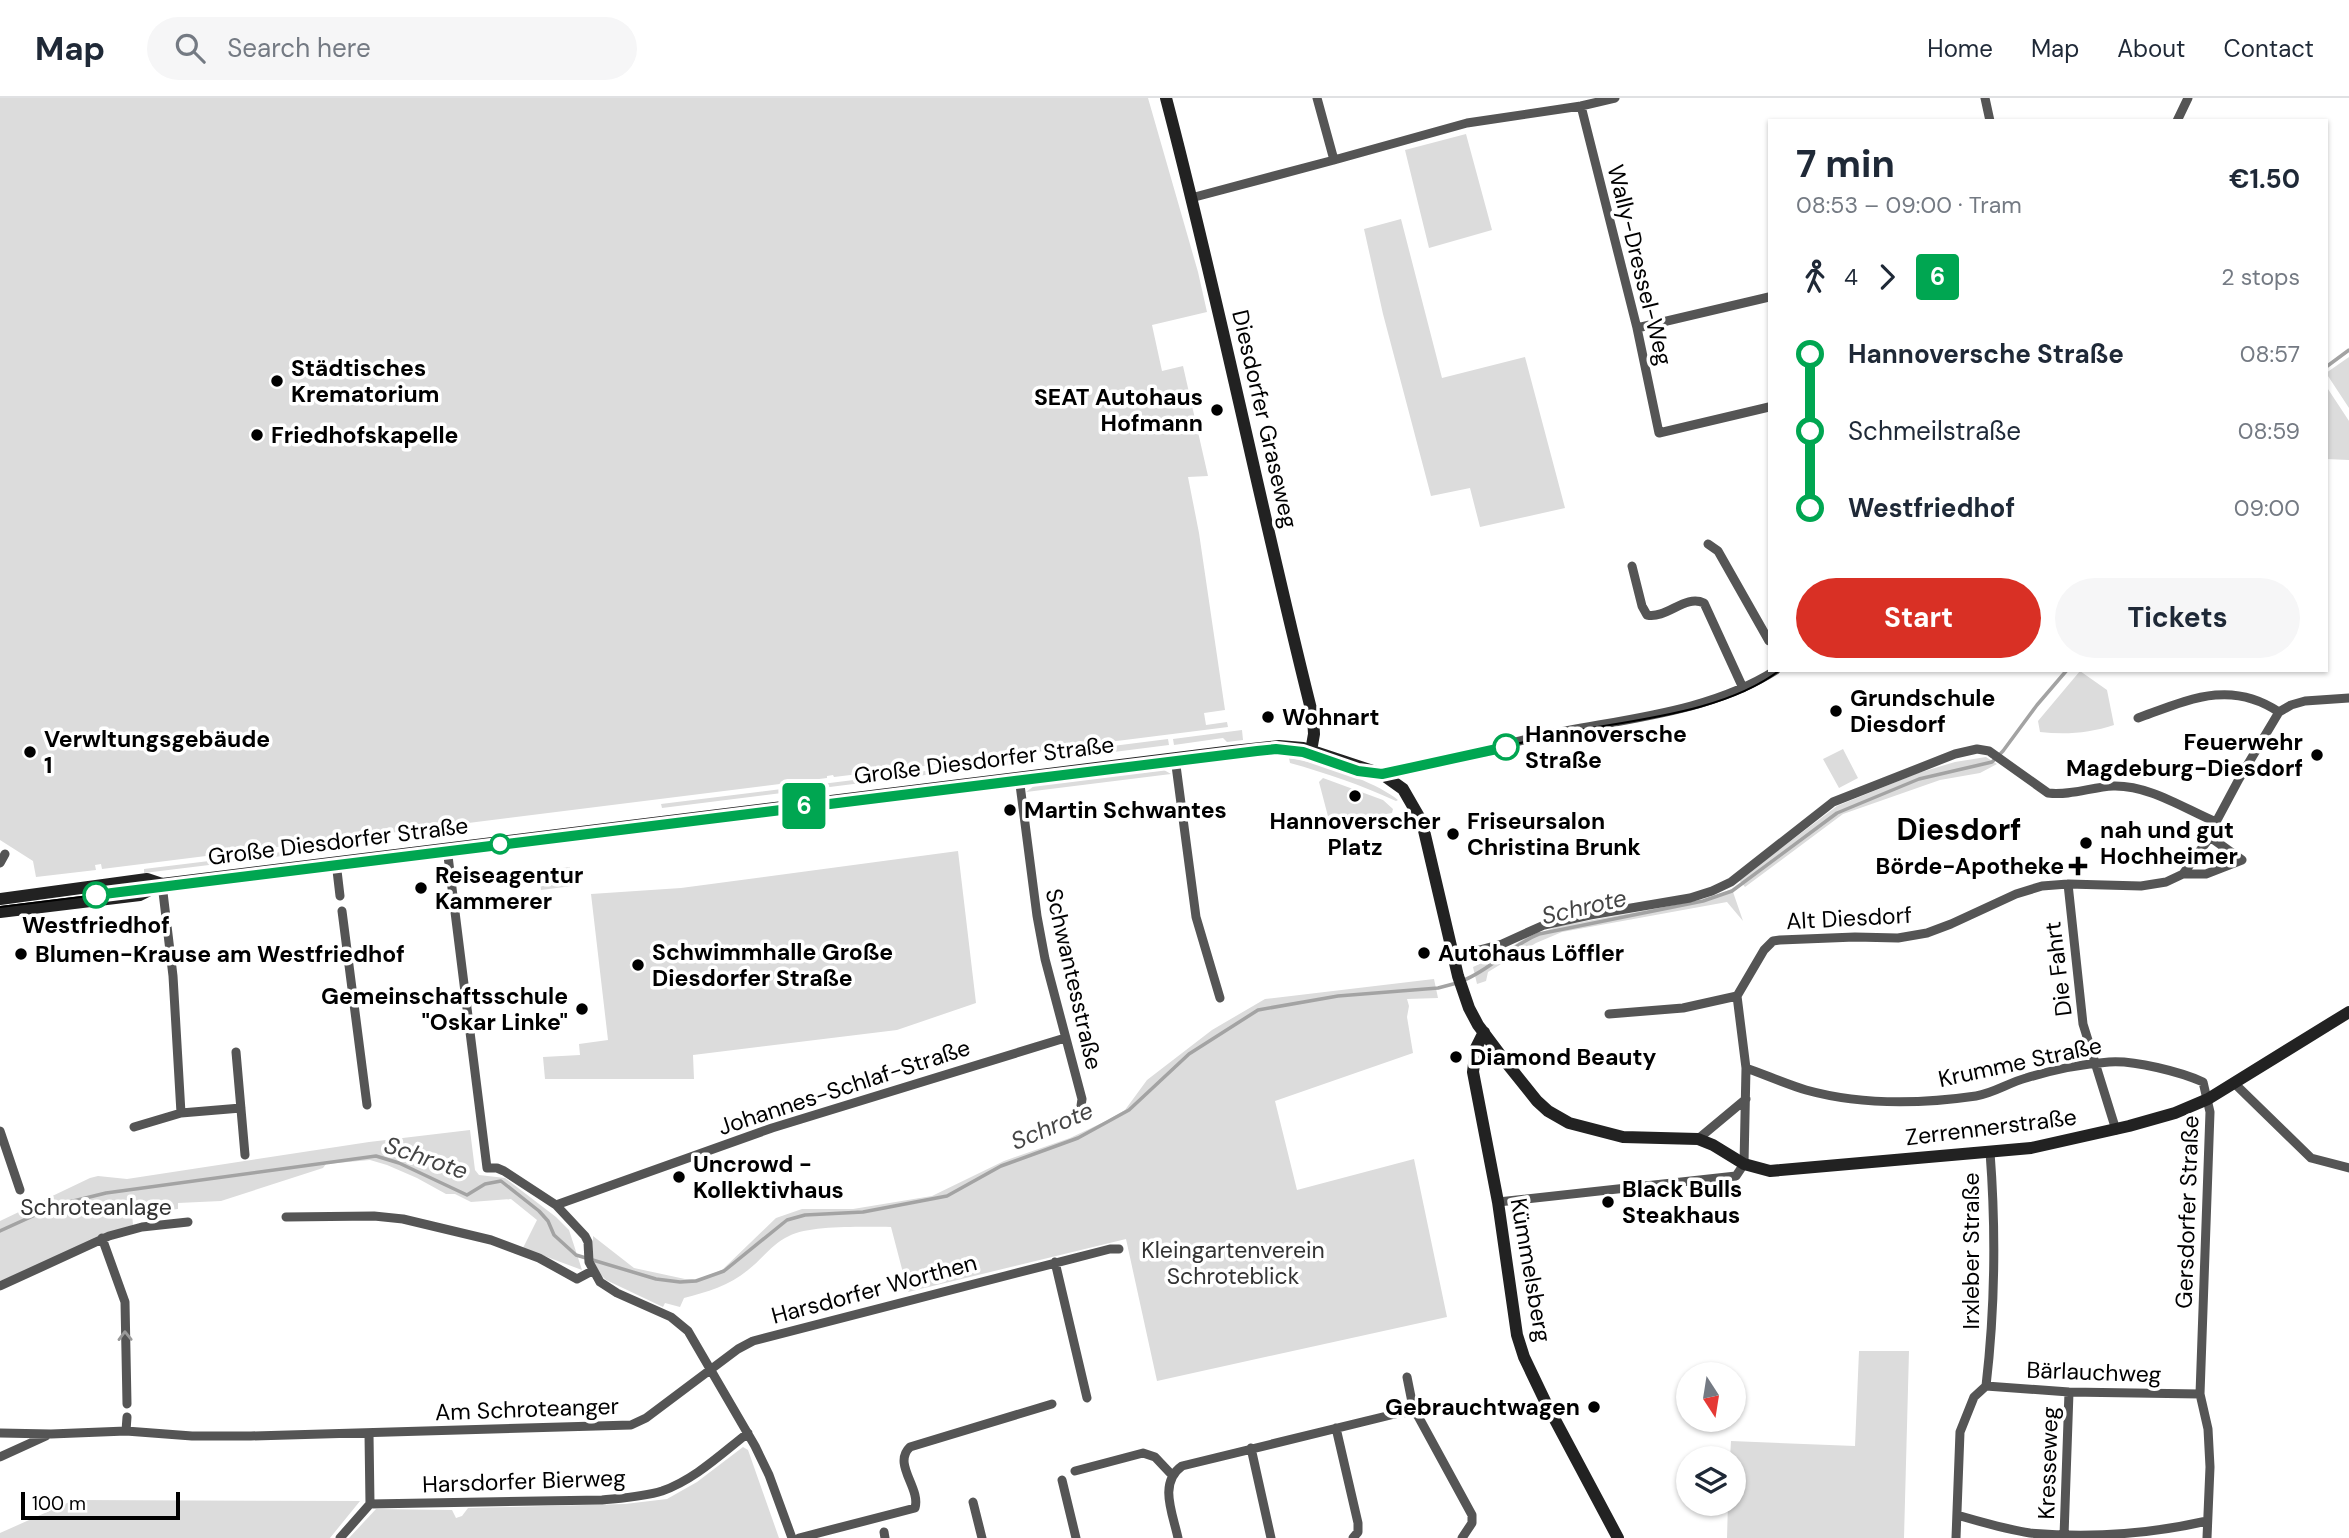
<!DOCTYPE html>
<html lang="en">
<head>
<meta charset="utf-8">
<style>
	:root { --surface:#fff; --page:#f6f6f7; --text:#1f2937; --muted:#747a83; --line:#e0e1e3; --accent:#d93025 }
	body { margin:0; font-family:"DM Sans",sans-serif; background:var(--page); color:var(--text); height:100vh; display:flex; flex-direction:column; font-size:26px; white-space:nowrap }
	* { box-sizing:border-box; margin:0 }
	p { font-size:23px; color:var(--muted) }
	.icon { flex:none; width:38px; height:38px; fill:none; stroke:currentColor; stroke-width:2; stroke-linecap:round; stroke-linejoin:round }
	.map { position:relative; flex:1; overflow:hidden }
	.side { position:absolute; left:1768px; top:21px; width:560px; height:553px; display:flex; flex-direction:column; background:var(--surface); border-radius:0px; box-shadow:0 2px 5px #0004 }
	.side>* { flex:none }
	.badge { padding:0 14px; border-radius:5px; font-size:24px; line-height:46px }
	.needle { width:46px; rotate:168deg }
	.buttons { position:absolute; left:1676px; top:1264px; display:grid; gap:14px }
	.buttons a { display:grid; place-items:center; width:70px; height:70px; border-radius:50%; background:var(--surface); box-shadow:0 2px 5px #0004; font-size:35px }
	.scale { position:absolute; left:21px; bottom:18px; width:159px; box-sizing:border-box; padding-left:7px; border:4px solid #000; border-top:0; font-size:19px; line-height:24px; white-space:nowrap; color:#000; -webkit-text-stroke:5px #fff; paint-order:stroke }
	.map>.badge { position:absolute; translate:-50% -50%; box-shadow:0 0 0 4px #fff }
	.legs { display:flex; align-items:center; gap:10px; height:77px; padding:0 28px; font-size:23px }
	.legs p { margin-inline-start:auto }
	.overview { display:flex; align-items:center; justify-content:space-between; height:119px; padding:0 28px }
	h1 { font-size:38px; font-weight:700; line-height:52px }
	.action { display:flex; gap:14px; margin-top:auto; padding:14px 28px }
	.action a { flex:1; height:80px; border-radius:42px; background:var(--accent); color:#fff; font-size:28px; font-weight:700; line-height:80px; text-align:center }
	.action a+a { background:var(--page); color:var(--text) }
	ul { padding:0 28px; list-style:none }
	li { display:flex; align-items:center; gap:24px; height:77px; font-size:26px }
	li i { display:grid; place-items:center; width:10px; height:100%; margin:0 9px; background:currentColor }
	li i::after { content:''; width:18px; height:18px; margin:-9px; border:5px solid; border-radius:50%; background:var(--surface) }
	li p { margin-inline-start:auto }
	li:first-child i { background:linear-gradient(#0000 50%,currentColor 0) }
	li:last-child i { background:linear-gradient(currentColor 50%,#0000 0) }
	header { display:flex; align-items:center; gap:42px; box-sizing:border-box; height:98px; padding:0 35px; background:var(--surface); border-bottom:2px solid var(--line) }
	header strong { font-size:33px }
	nav { display:flex; gap:38px; margin-inline-start:auto; font-size:24px }
	.search { width:490px; height:63px; background:var(--page); display:flex; align-items:center; gap:18px; box-sizing:border-box; padding:0 24px; border-radius:38px; color:var(--muted); font-size:26px }
	.map>svg:first-child { display:block }
</style>
</head>
<body>
<header>
<strong>Map</strong>
<div class="search"><svg class="icon" aria-label="search" viewBox="0 0 24 24"><circle cx="10" cy="10" r="6"/><path d="M15 15l6 6"/></svg>Search here</div>
<nav><a>Home</a><a>Map</a><a>About</a><a>Contact</a></nav>
</header>
<div class="map">
<svg width="2349" height="1440" viewBox="0 0 2349 1440">
	<rect width="100%" height="100%" fill="#fff"/>
	<path fill="#dcdcdc" d="M 0,0 L 1148,0 L 1198,174 L 1207,214 L 1152,227 L 1162,273 L 1183,268 L 1208,378 L 1188,379 L 1199,435 L 1225,612 L 1204,615 L 1206,627 L 1227,624 L 1228,629 L 1085,647 L 1085,645 L 1076,644 L 1076,649 L 947,665 L 947,663 L 941,664 L 941,666 L 834,679 L 833,677 L 827,678 L 827,680 L 102,771 L 101,766 L 95,767 L 96,772 L 36,779 L 33,763 L 0,742 Z
		M 1466,36 L 1492,132 L 1429,150 L 1405,52 Z
		M 1401,121 L 1442,280 L 1525,259 L 1565,410 L 1480,429 L 1470,390 L 1431,398 L 1383,216 L 1364,131 Z
		M 2349,259 L 2349,310 L 2326,275 Z
		M 2326,288 L 2349,323 L 2349,362 L 2326,361 Z
		M 2080,573 L 2107,592 L 2114,627 C 2090,635 2066,637 2040,634 L 2038,623 Z
		M 1242,632 L 1243,642 L 1227,644 L 1223,640 L 1174,647 L 1173,641 Z
		M 1168,641 L 1169,647 L 1082,658 L 1081,652 Z
		M 1843,651 L 1858,680 L 1839,690 L 1823,661 Z
		M 1986,659 L 1997,666 L 1980,675 L 1940,682 L 1843,716 L 1745,789 L 1739,782 L 1837,708 L 1918,675 L 1955,664 Z
		M 1289,660 C 1319,665 1375,683 1398,702 L 1396,703 C 1361,687 1326,675 1290,665 Z
		M 1013,662 L 1013,666 L 662,710 L 661,706 Z
		M 1164,672 L 1171,676 L 1026,694 L 1034,688 Z
		M 1323,680 L 1383,702 L 1393,711 L 1392,715 L 1330,726 L 1319,684 Z
		M 330,748 L 331,752 L 144,775 L 144,771 Z
		M 958,753 L 976,905 L 897,932 L 693,957 L 694,981 L 545,981 L 543,959 L 580,957 L 579,946 L 608,942 L 591,796 L 681,790 Z
		M 570,769 L 572,788 L 541,792 L 539,773 Z
		M 1732,791 L 1743,823 L 1727,804 L 1562,834 L 1536,845 L 1488,874 L 1486,883 L 1477,886 L 1473,869 L 1499,857 L 1525,840 L 1559,828 L 1703,802 Z
		M 1434,881 L 1438,900 L 1407,901 L 1409,908 L 1407,919 L 1413,955 L 1275,1003 L 1297,1092 L 1414,1061 L 1447,1219 L 1157,1283 L 1126,1141 L 908,1194 L 891,1129 C 866,1129 810,1127 789,1138 C 772,1146 762,1161 748,1172 C 729,1188 707,1194 684,1200 L 680,1209 L 665,1205 L 663,1209 L 606,1182 L 601,1177 L 593,1163 L 593,1138 L 634,1170 L 685,1181 L 699,1181 L 722,1172 L 776,1120 L 802,1111 L 853,1111 L 932,1098 L 1004,1063 L 1070,1040 L 1106,1023 L 1125,1012 L 1147,982 L 1212,932 L 1265,901 Z
		M 470,1032 L 475,1072 L 479,1077 L 505,1080 L 556,1119 L 569,1132 L 582,1172 L 523,1150 L 537,1122 L 511,1101 L 471,1104 L 455,1096 L 446,1096 L 417,1080 L 387,1067 L 370,1062 L 326,1066 L 323,1070 L 221,1103 L 178,1105 L 178,1111 L 132,1116 L 133,1127 L 0,1183 L 0,1123 L 90,1080 L 98,1078 L 127,1081 L 369,1044 Z
		M 1859,1253 L 1909,1253 L 1904,1440 L 1727,1440 L 1728,1405 L 1734,1405 L 1734,1360 L 1730,1360 L 1731,1343 L 1855,1348 Z
		M 743,1349 L 748,1352 L 779,1440 L 349,1440 L 376,1411 L 452,1412 L 456,1420 L 462,1418 L 468,1410 L 625,1406 L 667,1401 L 697,1384 Z
		M 74,1402 L 360,1403 L 330,1440 L 0,1440 L 0,1435 Z"/>
	<g fill="none" stroke-linecap="round" stroke-linejoin="round">
		<path stroke="#a3a3a3" stroke-width="3.5" d="M 2326,269 L 2349,252
			M 1464,882 C 1492,871 1511,847 1539,836 L 1703,803 L 1732,793 L 1837,715 L 1919,681 L 1992,664 L 2003,653 L 2037,607 L 2067,572
			M 0,1133 L 57,1107 L 106,1095 L 376,1058 L 399,1065 L 467,1097 L 485,1086 L 501,1083 L 539,1113 L 548,1123 L 554,1137 L 576,1157 L 656,1181 L 680,1184 L 696,1183 L 724,1173 L 787,1122 L 805,1117 L 863,1114 L 947,1098 L 1001,1068 L 1078,1040 L 1129,1012 L 1189,956 L 1258,912 L 1338,898 L 1438,890 L 1457,885"/>
		<path stroke="#555" stroke-width="9" d="M 1985,0 L 1990,23
			M 1581,8 L 1637,230 L 1659,335 L 1769,309
			M 2177,23 L 2188,0
			M 1334,62 L 1467,25 L 1581,8 L 1615,0
			M 1191,100 L 1334,62 L 1317,0
			M 1637,230 L 1769,199
			M 1708,446 L 1718,453 L 1769,543
			M 1632,468 L 1642,508 L 1647,517 C 1667,521 1685,496 1704,505 L 1743,590
			M 2138,620 C 2188,602 2230,581 2279,614
			M 1175,660 L 1196,819 L 1220,900
			M 1378,674 C 1433,668 1487,650 1540,638 C 1619,621 1707,616 1776,572
			M 1019,679 L 1037,818 L 1045,861 L 1082,1001 L 1081,1008
			M 447,750 L 487,1070 L 497,1070 L 504,1073 L 556,1107 L 585,1138 L 588,1144 L 589,1164 L 600,1184 L 617,1195 L 671,1219 L 688,1233 L 755,1348 L 769,1377 L 792,1440
			M 336,764 L 340,798
			M 0,765 L 5,756
			M 2183,776 L 2206,776 L 2242,762 L 2210,739
			M 2068,786 L 2083,926 L 2116,1032
			M 342,813 L 367,1007
			M 1453,859 L 1502,846 L 1544,827 L 1590,817 L 1690,800 L 1712,793 L 1731,784 L 1833,704 L 1955,656 L 1977,651 L 1989,653 L 2048,695 C 2070,698 2092,689 2113,688 C 2149,687 2183,710 2216,724
			M 1609,916 L 1683,910 L 1737,898
			M 236,954 L 245,1057
			M 1746,970 C 1766,977 1786,986 1806,992 C 1860,1007 1921,1006 1976,998 C 1994,995 2008,985 2026,980 C 2052,972 2082,966 2109,964 C 2134,962 2181,974 2203,984 L 2210,1014 L 2200,1296 L 2208,1331 L 2210,1369 L 2207,1440
			M 2234,985 L 2311,1060 L 2349,1070
			M 181,1015 L 241,1010
			M 134,1029 L 181,1015 L 173,878 L 162,786
			M 0,1033 L 20,1092
			M 1698,1041 L 1746,1001
			M 1498,1104 L 1736,1078 L 1744,1066 L 1746,970 L 1737,898 L 1764,852 L 1773,843 L 1780,842 L 1855,839 L 1898,840 L 1927,835 L 1951,826 L 2016,796 L 2042,788 L 2068,786 L 2141,788 L 2166,784 L 2183,776 L 2210,739 L 2216,724 L 2239,681 L 2279,614 L 2291,607 L 2305,603 L 2349,600
			M 556,1107 L 772,1030 L 1065,940
			M 286,1119 L 374,1118 L 403,1121 L 491,1142 L 539,1160 L 577,1181 L 592,1173
			M 102,1140 L 125,1204 L 127,1306
			M 1055,1164 L 1087,1300
			M 0,1188 L 109,1138 L 142,1129 L 188,1124
			M 1407,1279 L 1414,1314 L 1418,1318 L 1472,1417 L 1472,1425 L 1462,1440
			M 1986,1288 L 2069,1294 L 2200,1296
			M 1336,1330 L 1358,1425 L 1358,1434 L 1353,1440
			M 126,1333 L 127,1319
			M 0,1335 L 51,1336 L 126,1333 L 192,1338 L 251,1338 L 631,1327 L 646,1320 L 738,1251 L 753,1243 L 1110,1151 L 1119,1151
			M 1251,1350 L 1271,1440
			M 0,1359 L 46,1338
			M 1075,1373 L 1143,1355 L 1155,1359 L 1172,1377
			M 1062,1382 L 1076,1440
			M 973,1404 L 982,1440
			M 370,1406 L 602,1402 C 622,1400 643,1399 662,1393 C 694,1382 721,1356 748,1335
			M 1957,1417 C 1981,1424 2005,1431 2030,1435 C 2089,1440 2150,1436 2207,1423
			M 884,1434 L 885,1440
			M 2064,1438 L 2069,1294
			M 340,1440 L 370,1406 L 369,1336
			M 799,1440 L 915,1410 C 921,1390 892,1366 910,1349 L 1052,1306
			M 1178,1440 C 1173,1416 1158,1385 1182,1368 L 1399,1315 L 1414,1314
			M 1956,1440 L 1960,1334 L 1974,1299 L 1986,1288 C 1995,1211 1996,1132 1990,1054"/>
		<path stroke="#222" stroke-width="12" d="M 1166,0 C 1220,205 1261,413 1313,619 L 1314,636 L 1311,653
			M 0,801 L 147,781 L 162,786
			M 0,814 L 140,797 L 162,786 L 1233,653 L 1279,648 L 1303,650 L 1382,676 L 1403,691 L 1422,724 L 1458,878 L 1469,910 L 1478,927 L 1505,963 L 1537,1003 L 1548,1013 L 1569,1025 L 1623,1039 L 1698,1041 L 1713,1047 L 1744,1066 L 1770,1073 L 2031,1050 L 2129,1028 L 2175,1015 L 2208,1001 L 2349,914
			M 1484,934 L 1476,950 L 1473,974 L 1498,1104 L 1517,1237 L 1524,1259 L 1545,1303 L 1618,1440"/>
		<path stroke="#000" stroke-width="2" d="M 0,809 L 1257,653 L 1296,653 L 1366,674 L 1391,675 C 1448,665 1503,648 1559,636 C 1628,622 1723,616 1780,572"/>
	</g>
	<defs><path id="oneway-chevron" d="M-2-3.5L2.5 0L-2 3.5" fill="none" stroke-width="1.6" stroke-linecap="round" stroke-linejoin="round" transform="scale(1.75)"/></defs>
	<use stroke="#999" href="#oneway-chevron" transform="translate(125 1238) rotate(-91)"/>
	<g fill="none" stroke-linecap="round" stroke-linejoin="round">
		<defs>
			<path id="line-1" d="M 96,797 L 1257,653 L 1276,651 L 1303,654 L 1358,673 L 1382,676 L 1506,649"/>
		</defs>
		<use href="#line-1" stroke="#fff" stroke-width="16"/>
		<use href="#line-1" stroke="#00a651" stroke-width="10"/>
	</g>
	<g fill="#000" stroke="#fff" stroke-width="2.5">
		<circle cx="277" cy="283" r="7"/>
		<circle cx="1217" cy="312" r="7"/>
		<circle cx="257" cy="337" r="7"/>
		<circle cx="1836" cy="613" r="7"/>
		<circle cx="1268" cy="619" r="7"/>
		<circle cx="30" cy="654" r="7"/>
		<circle cx="2317" cy="657" r="7"/>
		<circle cx="1355" cy="698" r="7"/>
		<circle cx="1010" cy="712" r="7"/>
		<circle cx="1453" cy="736" r="7"/>
		<circle cx="2086" cy="745" r="7"/>
		<path d="M2074.5 757.5h7v7h7v7h-7v7h-7v-7h-7v-7h7z"/>
		<circle cx="421" cy="790" r="7"/>
		<circle cx="1424" cy="855" r="7"/>
		<circle cx="21" cy="856" r="7"/>
		<circle cx="638" cy="867" r="7"/>
		<circle cx="582" cy="911" r="7"/>
		<circle cx="1456" cy="959" r="7"/>
		<circle cx="679" cy="1079" r="7"/>
		<circle cx="1608" cy="1104" r="7"/>
		<circle cx="1594" cy="1309" r="7"/>
	</g>
	<g fill="#fff" stroke="#00a651" stroke-width="3.5">
		<circle cx="1506" cy="649" r="12"/>
		<circle cx="500" cy="746" r="9"/>
		<circle cx="96" cy="797" r="12"/>
	</g>
	<g text-anchor="middle" stroke-width="7" stroke-linejoin="round" paint-order="stroke">
		<g font-size="23" fill="#000" stroke="#fff">
			<text transform="translate(1640 167) rotate(76)" y="8">Wally-Dressel-Weg</text>
			<text transform="translate(1265 321) rotate(77)" y="8">Diesdorfer Graseweg</text>
			<text transform="translate(984 662) rotate(-7)" y="8">Große Diesdorfer Straße</text>
			<text transform="translate(338 743) rotate(-7)" y="8">Große Diesdorfer Straße</text>
			<text transform="translate(1849 820) rotate(-3)" y="8">Alt Diesdorf</text>
			<text transform="translate(2058 871) rotate(-97)" y="8">Die Fahrt</text>
			<text transform="translate(1074 881) rotate(77)" y="8">Schwantesstraße</text>
			<text transform="translate(2020 964) rotate(-12)" y="8">Krumme Straße</text>
			<text transform="translate(844 989) rotate(-18)" y="8">Johannes-Schlaf-Straße</text>
			<text transform="translate(1991 1029) rotate(-7)" y="8">Zerrennerstraße</text>
			<text transform="translate(2187 1114) rotate(-88)" y="8">Gersdorfer Straße</text>
			<text transform="translate(1971 1153) rotate(-90)" y="8">Irxleber Straße</text>
			<text transform="translate(1531 1172) rotate(80)" y="8">Kümmelsberg</text>
			<text transform="translate(874 1191) rotate(-15)" y="8">Harsdorfer Worthen</text>
			<text transform="translate(2094 1274) rotate(2)" y="8">Bärlauchweg</text>
			<text transform="translate(527 1311) rotate(-2)" y="8">Am Schroteanger</text>
			<text transform="translate(2048 1365) rotate(-88)" y="8">Kresseweg</text>
			<text transform="translate(524 1383) rotate(-2)" y="8">Harsdorfer Bierweg</text>
		</g>
		<g font-size="23" font-weight="bold" fill="#000" stroke="#fff" text-anchor="start">
			<text x="291" y="278">Städtisches<tspan x="291" dy="26">Krematorium</tspan></text>
			<text x="1203" y="307" text-anchor="end">SEAT Autohaus<tspan x="1203" dy="26">Hofmann</tspan></text>
			<text x="271" y="345">Friedhofskapelle</text>
			<text x="1850" y="608">Grundschule<tspan x="1850" dy="26">Diesdorf</tspan></text>
			<text x="1282" y="627">Wohnart</text>
			<text x="44" y="649">Verwltungsgebäude<tspan x="44" dy="26">1</tspan></text>
			<text x="2303" y="652" text-anchor="end">Feuerwehr<tspan x="2303" dy="26">Magdeburg-Diesdorf</tspan></text>
			<text x="1024" y="720">Martin Schwantes</text>
			<text x="1355" y="731" text-anchor="middle">Hannoverscher<tspan x="1355" dy="26">Platz</tspan></text>
			<text x="1467" y="731">Friseursalon<tspan x="1467" dy="26">Christina Brunk</tspan></text>
			<text x="2100" y="740">nah und gut<tspan x="2100" dy="26">Hochheimer</tspan></text>
			<text x="2064" y="776" text-anchor="end">Börde-Apotheke</text>
			<text x="435" y="785">Reiseagentur<tspan x="435" dy="26">Kammerer</tspan></text>
			<text x="652" y="862">Schwimmhalle Große<tspan x="652" dy="26">Diesdorfer Straße</tspan></text>
			<text x="1438" y="863">Autohaus Löffler</text>
			<text x="35" y="864">Blumen-Krause am Westfriedhof</text>
			<text x="568" y="906" text-anchor="end">Gemeinschaftsschule<tspan x="568" dy="26">"Oskar Linke"</tspan></text>
			<text x="1470" y="967">Diamond Beauty</text>
			<text x="693" y="1074">Uncrowd -<tspan x="693" dy="26">Kollektivhaus</tspan></text>
			<text x="1622" y="1099">Black Bulls<tspan x="1622" dy="26">Steakhaus</tspan></text>
			<text x="1580" y="1317" text-anchor="end">Gebrauchtwagen</text>
		</g>
		<g font-size="23" font-weight="bold" fill="#000" stroke="#fff" text-anchor="start">
			<text x="1525" y="644">Hannoversche<tspan x="1525" dy="26">Straße</tspan></text>
			<text x="96" y="835" text-anchor="middle">Westfriedhof</text>
		</g>
		<g font-size="23" fill="#333" stroke="#fff">
			<text x="96" y="1117">Schroteanlage</text>
			<text x="1233" y="1160">Kleingartenverein<tspan x="1233" dy="26">Schroteblick</tspan></text>
		</g>
		<g font-size="24" font-style="italic" fill="#444" stroke="#fff">
			<text transform="translate(1584 809) rotate(-13)" y="8">Schrote</text>
			<text transform="translate(1052 1028) rotate(-23)" y="8">Schrote</text>
			<text transform="translate(426 1060) rotate(19)" y="8">Schrote</text>
		</g>
		<g font-size="30" font-weight="bold" fill="#000" stroke="#fff">
			<text x="1959" y="742">Diesdorf</text>
		</g>
	</g>
</svg>
<div class="buttons">
<a><svg class="needle" viewBox="-14 -14 28 28"><path d="M0-13l5 13h-10z" fill="#e53935"/><path d="M0 13l5-13h-10z" fill="#747a83"/></svg></a>
<a><svg class="icon" aria-label="layers" viewBox="0 0 24 24"><path d="M12 4l9 5-9 5-9-5zM3 14l9 5 9-5"/></svg></a>
</div>
<div class="scale">100 m</div>
<b class="badge" style="left:804px;top:708px;background:#00a651;color:#fff">6</b>
<section class="side">
<div class="overview"><div><h1>7 min</h1><p>08:53 – 09:00 · Tram</p></div><b>€1.50</b></div>
<div class="legs"><svg class="icon" aria-label="walk" viewBox="0 0 24 24"><circle cx="13" cy="4" r="2"/><path d="M13 8l-2 6 4 7M11 14l-3 7M7 12l3-4h3l4 4"/></svg>4<svg class="icon" aria-label="forward" viewBox="0 0 24 24"><path d="M9 5l7 7-7 7"/></svg><b class="badge" style="background:#00a651;color:#fff">6</b><p>2 stops</p></div>
<ul>
<li><i style="color:#00a651"></i><b>Hannoversche Straße</b><p>08:57</p></li>
<li><i style="color:#00a651"></i><span>Schmeilstraße</span><p>08:59</p></li>
<li><i style="color:#00a651"></i><b>Westfriedhof</b><p>09:00</p></li>
</ul>
<div class="action"><a>Start</a><a>Tickets</a></div>
</section>
</div>
</body>
</html>
